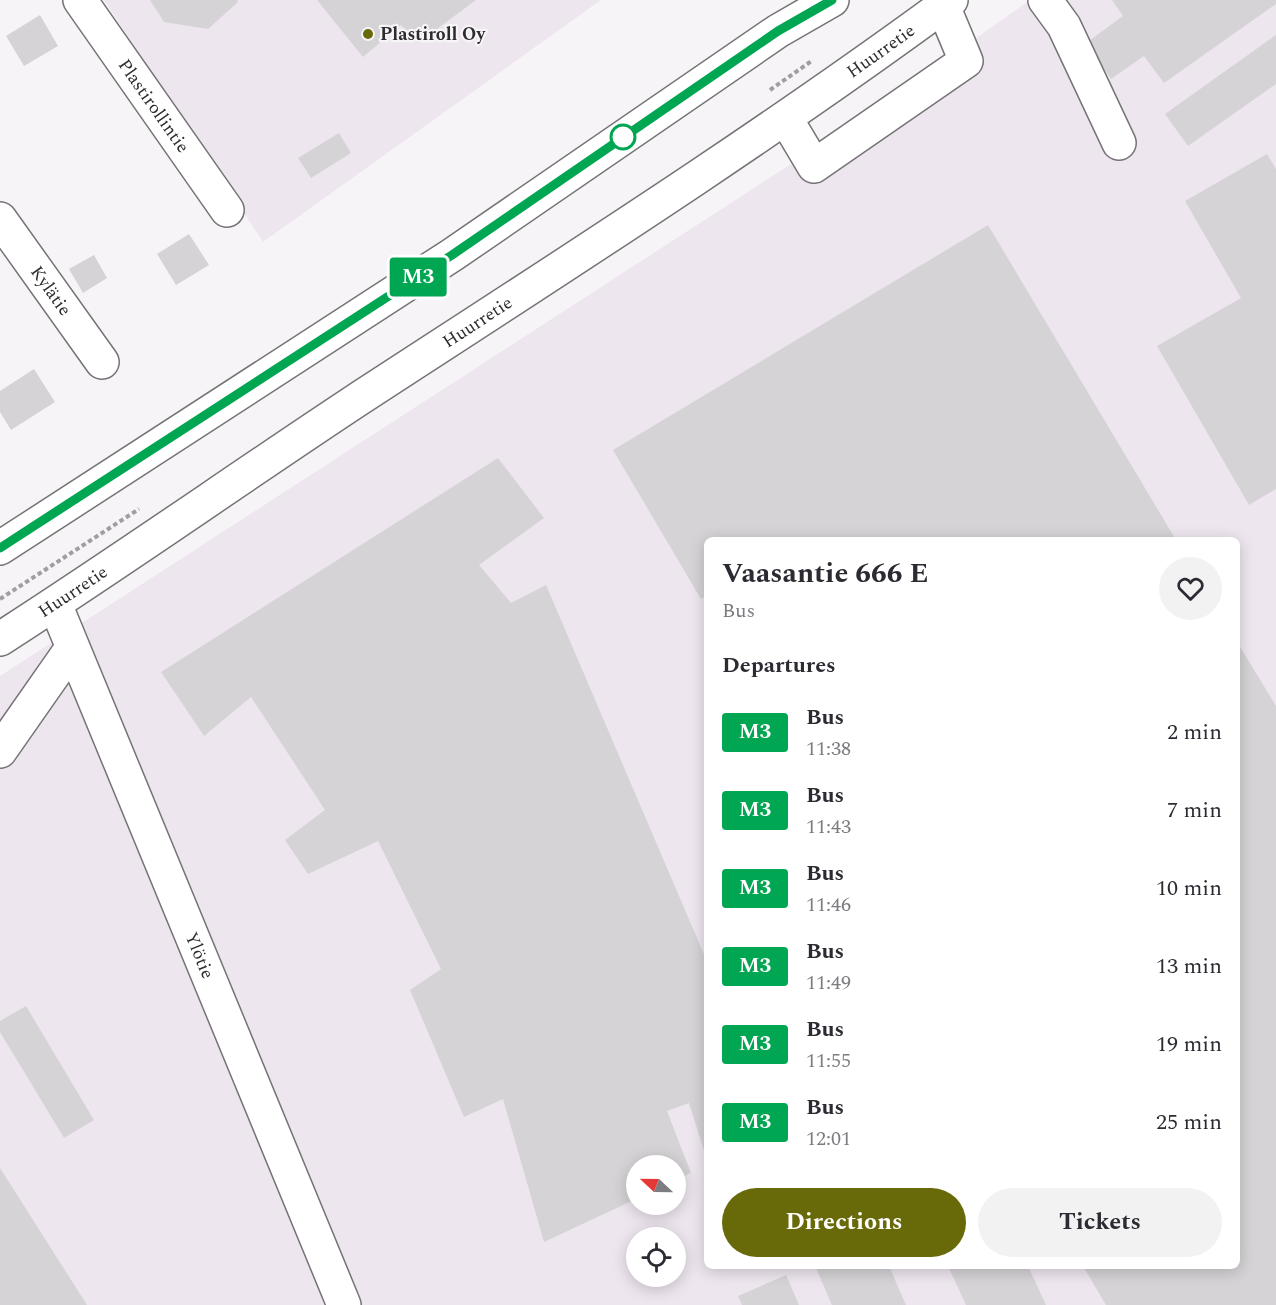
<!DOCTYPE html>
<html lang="en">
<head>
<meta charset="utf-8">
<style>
	:root { --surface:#fff; --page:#f2f2f3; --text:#2b2b33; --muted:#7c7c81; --accent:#686a0a }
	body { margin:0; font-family:Spectral,serif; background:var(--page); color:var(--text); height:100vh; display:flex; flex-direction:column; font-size:22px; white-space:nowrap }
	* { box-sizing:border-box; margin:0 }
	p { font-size:20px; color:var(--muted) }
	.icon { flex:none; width:33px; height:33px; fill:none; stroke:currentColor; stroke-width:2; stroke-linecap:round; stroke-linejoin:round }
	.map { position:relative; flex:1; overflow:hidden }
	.sheet { position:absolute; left:704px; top:537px; width:536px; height:732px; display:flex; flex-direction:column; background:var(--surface); border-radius:9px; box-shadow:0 3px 15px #0003 }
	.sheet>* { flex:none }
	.badge { padding:0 12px; border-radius:4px; font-size:21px; line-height:39px }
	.needle { width:39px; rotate:292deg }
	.fabs { position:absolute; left:626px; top:1155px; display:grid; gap:12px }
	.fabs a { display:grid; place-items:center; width:60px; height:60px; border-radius:50%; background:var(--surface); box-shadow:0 3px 15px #0003; font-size:30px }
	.map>.badge { position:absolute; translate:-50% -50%; box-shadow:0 0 0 3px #fff }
	h2 { padding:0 18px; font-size:22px; line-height:54px }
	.round { display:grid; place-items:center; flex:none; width:63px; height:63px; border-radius:32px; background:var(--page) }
	.headline { display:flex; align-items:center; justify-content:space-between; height:102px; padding:0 18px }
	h1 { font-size:28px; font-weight:700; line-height:45px }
	.button { display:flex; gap:12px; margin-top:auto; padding:12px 18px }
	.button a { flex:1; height:69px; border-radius:36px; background:var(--accent); color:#fff; font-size:24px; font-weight:700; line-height:69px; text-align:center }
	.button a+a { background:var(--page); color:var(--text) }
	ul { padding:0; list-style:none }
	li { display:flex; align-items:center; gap:18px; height:78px; padding:0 18px }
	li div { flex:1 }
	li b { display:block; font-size:22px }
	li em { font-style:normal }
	li .badge { min-width:66px; font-weight:700; text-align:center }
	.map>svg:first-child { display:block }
</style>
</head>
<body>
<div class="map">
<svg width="1276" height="1305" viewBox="0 0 1276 1305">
	<rect width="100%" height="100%" fill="#f7f4f7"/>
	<path fill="#eee6ef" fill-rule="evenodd" d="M 104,0 L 601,0 L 263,242 Z
		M 1030,0 L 1276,0 L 1276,1305 L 0,1305 L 0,676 L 876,109 ZM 706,540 L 1236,540 L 1236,1266 L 706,1266 ZM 636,1166 L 675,1166 L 675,1204 L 636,1204 ZM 636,1238 L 675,1238 L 675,1276 L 636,1276 Z"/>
	<path fill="#d5d3d6" d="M 150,0 L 238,0 L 237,3 L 208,29 L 164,22 Z
		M 317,0 L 476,0 L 418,43 L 401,25 L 363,57 Z
		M 1112,0 L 1276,0 L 1276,4 L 1164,83 L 1144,56 L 1111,79 L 1086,43 L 1123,16 Z
		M 40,15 L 58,46 L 24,66 L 6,36 Z
		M 1276,35 L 1276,84 L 1188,146 L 1165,114 Z
		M 339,133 L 351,153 L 311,178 L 298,158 Z
		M 1267,154 L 1276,169 L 1276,489 L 1249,505 L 1157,346 L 1241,298 L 1185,201 Z
		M 988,225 L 1176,540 L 706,540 L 706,596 L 701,599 L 613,450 Z
		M 189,234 L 209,265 L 176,285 L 157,254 Z
		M 94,255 L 107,278 L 83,293 L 69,269 Z
		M 34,369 L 55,402 L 11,430 L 0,412 L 0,391 Z
		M 498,458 L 544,518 L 479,565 L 511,603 L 546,585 L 706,959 L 706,1157 L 689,1103 L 667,1111 L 691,1173 L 675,1180 L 675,1166 L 636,1166 L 636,1199 L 544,1242 L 503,1099 L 464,1117 L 410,990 L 441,969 L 378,841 L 308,874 L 285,840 L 325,810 L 251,697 L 204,736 L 161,672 Z
		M 1236,640 L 1276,706 L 1276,1305 L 1106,1305 L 1083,1266 L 1236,1266 Z
		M 26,1006 L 94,1120 L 64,1138 L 0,1032 L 0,1021 Z
		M 0,1168 L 87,1305 L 0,1305 Z
		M 815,1266 L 889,1266 L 906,1305 L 832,1305 Z
		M 948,1266 L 1028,1266 L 1046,1305 L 966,1305 Z
		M 786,1275 L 799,1305 L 742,1305 L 738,1296 Z"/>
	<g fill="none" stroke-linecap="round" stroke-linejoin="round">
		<defs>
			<g id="minor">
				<path id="s1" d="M 80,0 L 227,210"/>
				<path d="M 1045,0 L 1064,26 L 1119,143"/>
				<path d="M 786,119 L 814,166 L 966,61 L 943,6"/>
				<path id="s2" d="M 0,219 L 102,362"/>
				<path id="s3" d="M 55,604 L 344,1305"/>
				<path id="s4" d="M 0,639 C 120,562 236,480 354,402 C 555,271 758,142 951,0"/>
				<path d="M 0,751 L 72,648"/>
			</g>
			<path id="highway" d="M 0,548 L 452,255 L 778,31 L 832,0"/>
		</defs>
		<use href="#minor" stroke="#757375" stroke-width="36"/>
		<use href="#highway" stroke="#757375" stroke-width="36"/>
		<path stroke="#a19ea1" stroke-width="4" stroke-dasharray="4.5 3" stroke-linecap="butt" d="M 770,90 L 813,60
			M 0,599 L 139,509"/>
		<use href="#minor" stroke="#fff" stroke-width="33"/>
		<use href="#highway" stroke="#fff" stroke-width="33"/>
	</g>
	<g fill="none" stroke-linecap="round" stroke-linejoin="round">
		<defs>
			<path id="line" d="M 0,548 L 452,255 L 778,31 L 832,0"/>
		</defs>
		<use href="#line" stroke="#fff" stroke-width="14"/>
		<use href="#line" stroke="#00a651" stroke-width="9"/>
	</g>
	<circle fill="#686a0a" stroke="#f7f4f7" stroke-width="2" cx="368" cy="34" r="6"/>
	<circle fill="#fff" stroke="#00a651" stroke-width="3" cx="623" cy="137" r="12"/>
	<g text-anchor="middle" stroke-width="4.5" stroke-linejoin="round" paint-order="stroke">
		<g font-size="18" font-weight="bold" fill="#2d2c2e" stroke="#f7f4f7" text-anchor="start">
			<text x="380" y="40">Plastiroll Oy</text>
		</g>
		<g font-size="18" fill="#2d2c2e" stroke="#f7f4f7">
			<text dy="6" stroke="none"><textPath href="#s4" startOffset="1059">Huurretie</textPath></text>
			<text dy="6" stroke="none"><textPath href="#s1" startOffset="129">Plastirollintie</textPath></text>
			<text dy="6" stroke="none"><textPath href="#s2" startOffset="88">Kylätie</textPath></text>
			<text dy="6" stroke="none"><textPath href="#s4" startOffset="573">Huurretie</textPath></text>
			<text dy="6" stroke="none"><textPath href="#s4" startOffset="87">Huurretie</textPath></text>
			<text dy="6" stroke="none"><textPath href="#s3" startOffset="380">Ylötie</textPath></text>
		</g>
	</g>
</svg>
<div class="fabs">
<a><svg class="needle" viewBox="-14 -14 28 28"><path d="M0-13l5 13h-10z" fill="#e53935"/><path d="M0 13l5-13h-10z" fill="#7c7c81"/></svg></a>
<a><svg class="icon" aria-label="locate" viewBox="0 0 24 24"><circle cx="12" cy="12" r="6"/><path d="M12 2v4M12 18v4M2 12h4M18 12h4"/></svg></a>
</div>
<b class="badge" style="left:418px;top:277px;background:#00a651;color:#fff">M3</b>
<section class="sheet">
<div class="headline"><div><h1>Vaasantie 666 E</h1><p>Bus</p></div><a class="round"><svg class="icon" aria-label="heart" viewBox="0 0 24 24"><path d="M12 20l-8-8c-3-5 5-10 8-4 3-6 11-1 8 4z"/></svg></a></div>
<h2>Departures</h2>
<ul>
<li><span class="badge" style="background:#00a651;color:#fff">M3</span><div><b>Bus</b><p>11:38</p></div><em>2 min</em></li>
<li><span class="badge" style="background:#00a651;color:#fff">M3</span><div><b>Bus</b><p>11:43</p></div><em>7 min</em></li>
<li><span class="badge" style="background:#00a651;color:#fff">M3</span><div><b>Bus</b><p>11:46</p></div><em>10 min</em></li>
<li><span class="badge" style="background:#00a651;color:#fff">M3</span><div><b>Bus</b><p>11:49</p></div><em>13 min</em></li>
<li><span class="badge" style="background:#00a651;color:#fff">M3</span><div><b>Bus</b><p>11:55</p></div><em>19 min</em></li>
<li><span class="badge" style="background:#00a651;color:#fff">M3</span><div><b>Bus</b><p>12:01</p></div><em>25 min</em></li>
</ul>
<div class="button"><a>Directions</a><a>Tickets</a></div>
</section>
</div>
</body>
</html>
